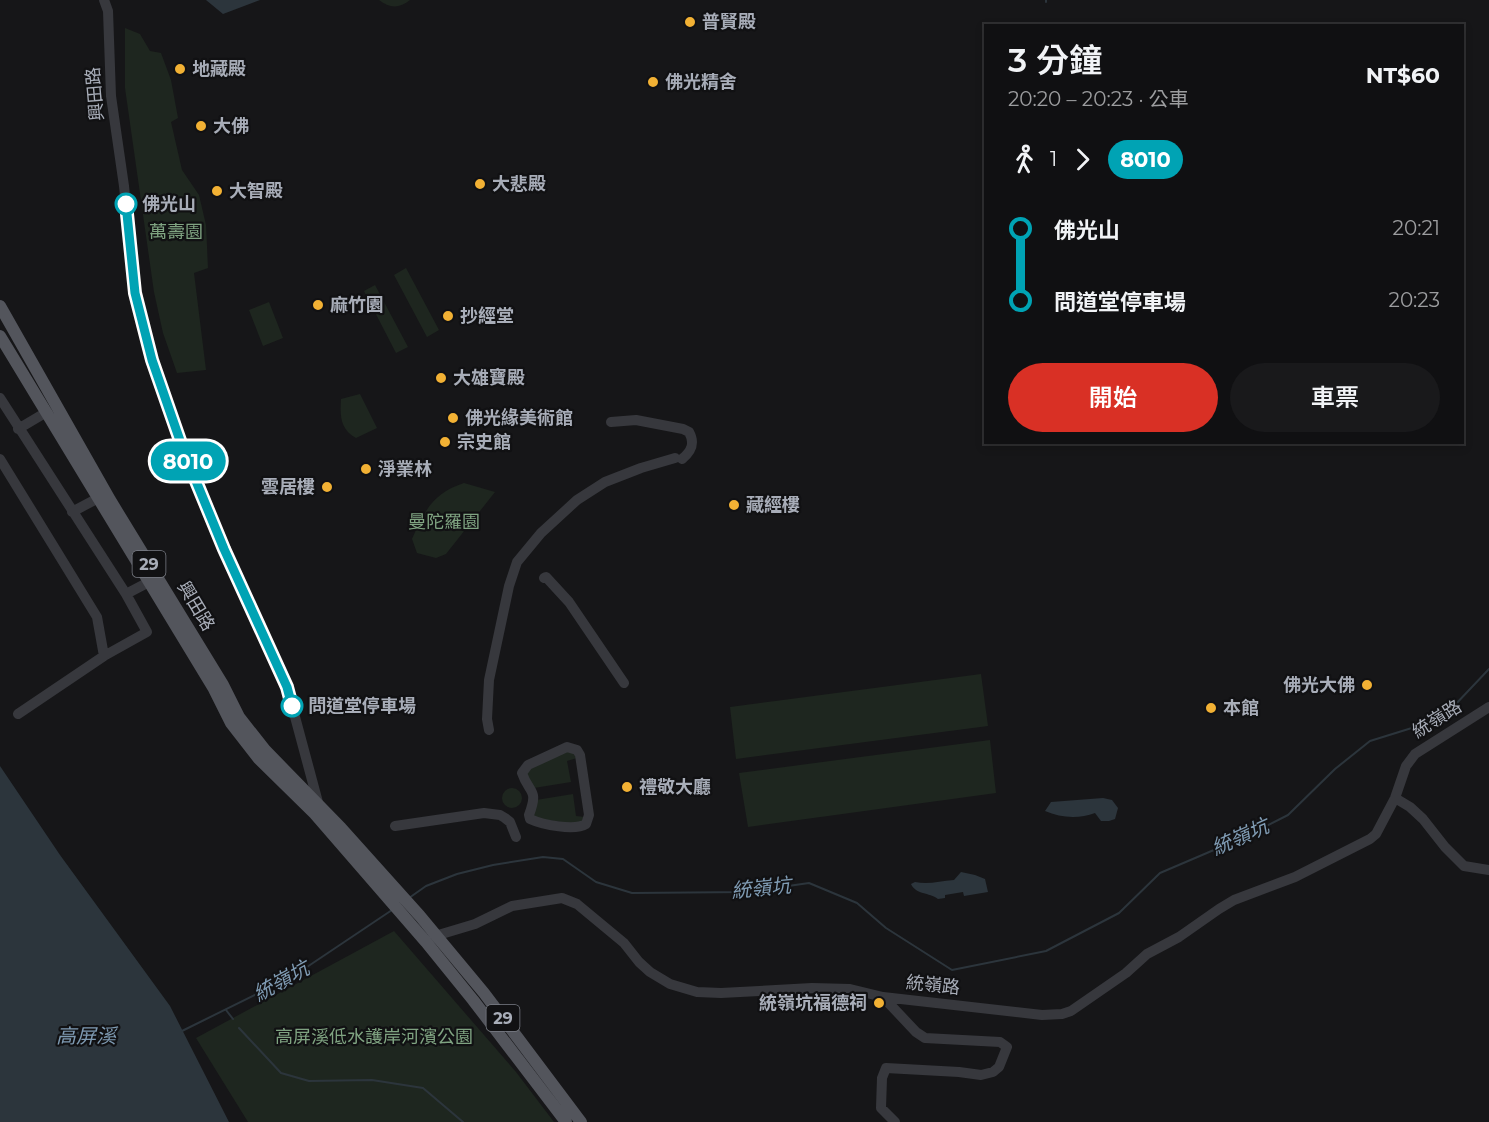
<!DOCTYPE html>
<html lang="zh-TW">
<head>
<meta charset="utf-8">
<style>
	:root { --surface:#101012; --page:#19191b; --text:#f1f3f6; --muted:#9c9d9f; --line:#303032; --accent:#d93025 }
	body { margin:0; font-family:Montserrat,"Noto Sans TC",sans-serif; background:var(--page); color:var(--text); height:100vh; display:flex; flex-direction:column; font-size:22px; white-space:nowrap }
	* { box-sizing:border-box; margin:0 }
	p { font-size:20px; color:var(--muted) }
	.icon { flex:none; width:33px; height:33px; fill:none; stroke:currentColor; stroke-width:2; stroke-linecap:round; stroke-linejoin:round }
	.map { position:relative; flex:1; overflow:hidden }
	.sheet { position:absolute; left:984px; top:24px; width:480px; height:420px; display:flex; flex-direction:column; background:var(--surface); border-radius:0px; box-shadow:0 3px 9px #0003,0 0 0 2px var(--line) }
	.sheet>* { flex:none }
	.badge { padding:0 12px; border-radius:20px; font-size:21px; line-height:39px }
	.map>.badge { position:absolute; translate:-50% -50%; box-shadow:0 0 0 3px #fff }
	.legs { display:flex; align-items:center; gap:9px; height:66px; padding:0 24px; font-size:20px }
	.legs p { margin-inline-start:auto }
	.overview { display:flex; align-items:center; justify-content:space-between; height:102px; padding:0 24px }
	h1 { font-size:33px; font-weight:600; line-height:45px }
	.action { display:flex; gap:12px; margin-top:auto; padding:12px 24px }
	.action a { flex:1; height:69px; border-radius:36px; background:var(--accent); color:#fff; font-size:24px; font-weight:600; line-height:69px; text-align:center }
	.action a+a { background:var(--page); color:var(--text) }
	ul { padding:0 24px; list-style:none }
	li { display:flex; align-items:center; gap:21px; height:72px; font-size:22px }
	li i { display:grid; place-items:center; width:9px; height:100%; margin:0 8px; background:currentColor }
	li i::after { content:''; width:15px; height:15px; margin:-8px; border:4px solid; border-radius:50%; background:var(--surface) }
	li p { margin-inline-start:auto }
	li:first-child i { background:linear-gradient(#0000 50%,currentColor 0) }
	li:last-child i { background:linear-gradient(currentColor 50%,#0000 0) }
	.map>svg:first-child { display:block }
</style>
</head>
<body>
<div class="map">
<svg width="1489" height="1122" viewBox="0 0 1489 1122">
	<rect width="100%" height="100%" fill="#161618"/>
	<path fill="#1e261f" d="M 379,0 L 410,0 C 400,8 390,9 379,0 Z
		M 125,28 L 140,34 L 150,51 L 161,53 L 171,80 L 178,118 L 171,122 L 182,170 L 199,195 L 206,225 L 208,268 L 194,273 L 206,370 L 177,373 L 163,333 L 154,292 L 125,88 Z
		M 406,268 L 439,330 L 427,337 L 394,275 Z
		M 375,285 L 408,347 L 396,353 L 364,291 Z
		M 269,302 L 283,338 L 263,346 L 249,310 Z
		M 360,394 L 377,428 L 356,438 C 340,429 340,416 341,399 Z
		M 464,483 L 495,492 L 446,554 L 436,558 L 417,553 L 412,539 C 425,510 433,493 464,483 Z
		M 981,674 L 988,726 L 736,759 L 730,707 Z
		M 990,740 L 996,793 L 748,827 L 739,773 Z
		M 571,751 L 577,758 L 567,761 L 571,782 L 534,788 L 527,777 L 527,771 L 561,753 Z
		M502 798a10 10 0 1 1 20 0a10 10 0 1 1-20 0Z
		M 573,794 L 576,816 L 585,817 L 579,825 L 535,818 L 533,812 L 536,800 Z
		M 394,931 L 516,1072 L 554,1122 L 248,1122 L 196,1038 Z"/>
	<path fill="#2c353c" d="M 206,0 L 260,0 L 223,14 Z
		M 0,766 L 60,855 L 170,1006 L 229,1122 L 0,1122 Z
		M 1103,798 L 1112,800 L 1118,808 L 1115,819 L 1109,821 L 1101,821 L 1095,813 C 1079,819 1061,818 1045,811 L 1051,802 Z
		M 961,872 L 975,875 L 985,879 L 988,892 L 964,896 L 963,892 L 945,895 L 945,898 L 938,899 C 929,892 916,895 911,884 L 915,882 C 928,885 940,881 954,880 Z"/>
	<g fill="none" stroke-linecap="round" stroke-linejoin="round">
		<path stroke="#2c353c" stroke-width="2" d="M 1046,2 L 1046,0
			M 409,898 L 426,886 L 457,874 L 493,865 L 543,857 L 563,859 L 596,882 L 632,893 L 746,892 L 809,883 L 857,903 L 886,928 L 952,970 L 1046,951 L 1119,913 L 1160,873 L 1249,835 L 1288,815 L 1335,769 L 1370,741 L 1415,727 L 1453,707 L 1489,669
			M 226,1010 L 233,1019
			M 239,1028 L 281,1073 L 309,1081 L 372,1080 L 423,1088 L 463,1122
			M 182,1031 L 295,975 L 392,910"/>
		<path stroke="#37383d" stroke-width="10" d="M 104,0 L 108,11 L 111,96 L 124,186 L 135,293 L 142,328 L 184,452 L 224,549 L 287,687 L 319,806
			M 0,398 L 126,594
			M 611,422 L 636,420 L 683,429 L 689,432 C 695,443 692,451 682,459
			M 18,429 L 45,413
			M 0,459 L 97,617 L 104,656
			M 72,512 L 104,495
			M 544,578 L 546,577 L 569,602 L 624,683
			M 18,714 L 104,656 L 147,632 L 126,594 L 147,583
			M 489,730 L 487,719 L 489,680 L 509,586 L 517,562 L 541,533 L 577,500 L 605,482 L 641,468 L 675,458
			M 567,747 L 577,750 L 580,755 L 589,815 L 586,824 C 575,831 543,825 530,819 L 529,815 C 539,788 529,794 522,773 L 528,765 Z
			M 1395,798 L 1410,807 L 1423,819 L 1445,847 L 1464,866 L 1489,870
			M 395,826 L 484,813 L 500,815 L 505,818 L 510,822 L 516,837
			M 431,939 L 435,936 L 475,924 L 512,906 L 562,898 L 577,904 L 624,943 L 639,962 L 650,972 L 670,984 L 697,992 L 721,993 L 812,988 L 850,989 L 883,997 L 1042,1015 L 1062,1014 L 1071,1011 L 1126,973 L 1147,954 L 1179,937 L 1219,909 L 1234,900 L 1295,877 L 1370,839 L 1376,834 L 1395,798 L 1406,766 L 1415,754 L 1489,707
			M 883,997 L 916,1032 L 925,1038 L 1000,1042 L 1007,1047 L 999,1067 L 993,1072 L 981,1075 L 959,1072 L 886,1068 L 882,1078 L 881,1108 L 895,1122"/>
		<path stroke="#53555c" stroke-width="12" d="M 0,306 L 110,500 L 223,685 L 239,717 L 265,750 L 341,828 L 420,916 L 484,993 L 581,1122
			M 0,336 L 214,689 L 231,723 L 259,759 L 315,814 L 426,942 L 473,1000 L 566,1122"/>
	</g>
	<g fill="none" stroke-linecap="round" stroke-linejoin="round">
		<defs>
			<path id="line-1" d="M 126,204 L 135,293 L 152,360 L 184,452 L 224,549 L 287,687 L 292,706"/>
		</defs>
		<use href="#line-1" stroke="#fff" stroke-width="14"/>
		<use href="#line-1" stroke="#00a3b4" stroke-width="9"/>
	</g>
	<g fill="#f2b134" stroke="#111113" stroke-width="2">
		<circle cx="690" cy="22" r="6"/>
		<circle cx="180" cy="69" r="6"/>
		<circle cx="653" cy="82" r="6"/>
		<circle cx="201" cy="126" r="6"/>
		<circle cx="480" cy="184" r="6"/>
		<circle cx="217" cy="191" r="6"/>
		<circle cx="318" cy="305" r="6"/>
		<circle cx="448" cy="316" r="6"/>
		<circle cx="441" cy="378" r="6"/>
		<circle cx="453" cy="418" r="6"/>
		<circle cx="445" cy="442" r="6"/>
		<circle cx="366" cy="469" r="6"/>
		<circle cx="327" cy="487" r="6"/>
		<circle cx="734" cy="505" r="6"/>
		<circle cx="1367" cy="685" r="6"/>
		<circle cx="1211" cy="708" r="6"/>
		<circle cx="627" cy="787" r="6"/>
		<circle cx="879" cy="1003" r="6"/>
	</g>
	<g fill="#fff" stroke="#00a3b4" stroke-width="3">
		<circle cx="126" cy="204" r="10"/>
		<circle cx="292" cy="706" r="10"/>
	</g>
	<g text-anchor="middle" stroke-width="4.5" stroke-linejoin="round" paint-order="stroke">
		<g fill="#111113" stroke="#7b7e86" stroke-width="1.5">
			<rect x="132.5" y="551" width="33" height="26" rx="4.5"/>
			<rect x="486.5" y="1005" width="33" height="26" rx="4.5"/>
		</g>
		<g font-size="16" font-weight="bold" fill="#a8adb8">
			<text x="149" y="570">29</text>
			<text x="503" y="1024">29</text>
		</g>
		<g font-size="18" font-weight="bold" fill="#a8adb8" stroke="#111113" text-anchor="start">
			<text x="702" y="28">普賢殿</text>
			<text x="192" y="75">地藏殿</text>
			<text x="665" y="88">佛光精舍</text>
			<text x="213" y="132">大佛</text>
			<text x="492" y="190">大悲殿</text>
			<text x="229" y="197">大智殿</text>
			<text x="330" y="311">麻竹園</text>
			<text x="460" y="322">抄經堂</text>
			<text x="453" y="384">大雄寶殿</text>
			<text x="465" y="424">佛光緣美術館</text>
			<text x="457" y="448">宗史館</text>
			<text x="378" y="475">淨業林</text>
			<text x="315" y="493" text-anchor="end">雲居樓</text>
			<text x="746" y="511">藏經樓</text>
			<text x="1355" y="691" text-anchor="end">佛光大佛</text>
			<text x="1223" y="714">本館</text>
			<text x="639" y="793">禮敬大廳</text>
			<text x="867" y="1009" text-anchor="end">統嶺坑福德祠</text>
		</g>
		<g font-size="18" fill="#a8adb8" stroke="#111113">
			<text transform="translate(95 94) rotate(-95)" y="6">興田路</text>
			<text transform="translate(196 606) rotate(59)" y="6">興田路</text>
			<text transform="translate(1437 719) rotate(-32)" y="6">統嶺路</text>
			<text transform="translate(933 985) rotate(6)" y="6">統嶺路</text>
		</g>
		<g font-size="18" font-weight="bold" fill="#a8adb8" stroke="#111113" text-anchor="start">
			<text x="142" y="210">佛光山</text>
			<text x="308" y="712">問道堂停車場</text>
		</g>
		<g font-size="18" fill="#7fa381" stroke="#111113">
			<text x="176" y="238">萬壽園</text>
			<text x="444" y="528">曼陀羅園</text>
			<text x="374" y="1043">高屏溪低水護岸河濱公園</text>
		</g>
		<g font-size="20" font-style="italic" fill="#7f9bb3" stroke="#111113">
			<text transform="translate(1240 837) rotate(-24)" y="7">統嶺坑</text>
			<text transform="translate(761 888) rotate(-6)" y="7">統嶺坑</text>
			<text transform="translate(281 981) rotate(-29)" y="7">統嶺坑</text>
			<text x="86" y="1043">高屏溪</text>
		</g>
	</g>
</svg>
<b class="badge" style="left:188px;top:461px;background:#00a3b4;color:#fff">8010</b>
<section class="sheet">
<div class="overview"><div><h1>3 分鐘</h1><p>20:20 – 20:23 · 公車</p></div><b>NT$60</b></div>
<div class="legs"><svg class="icon" aria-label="walk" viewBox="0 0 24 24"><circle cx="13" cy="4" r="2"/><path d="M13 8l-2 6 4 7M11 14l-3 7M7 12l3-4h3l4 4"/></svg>1<svg class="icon" aria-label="forward" viewBox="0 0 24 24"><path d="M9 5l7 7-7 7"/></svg><b class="badge" style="background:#00a3b4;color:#fff">8010</b></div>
<ul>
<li><i style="color:#00a3b4"></i><b>佛光山</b><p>20:21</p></li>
<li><i style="color:#00a3b4"></i><b>問道堂停車場</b><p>20:23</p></li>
</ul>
<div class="action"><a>開始</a><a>車票</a></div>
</section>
</div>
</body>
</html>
